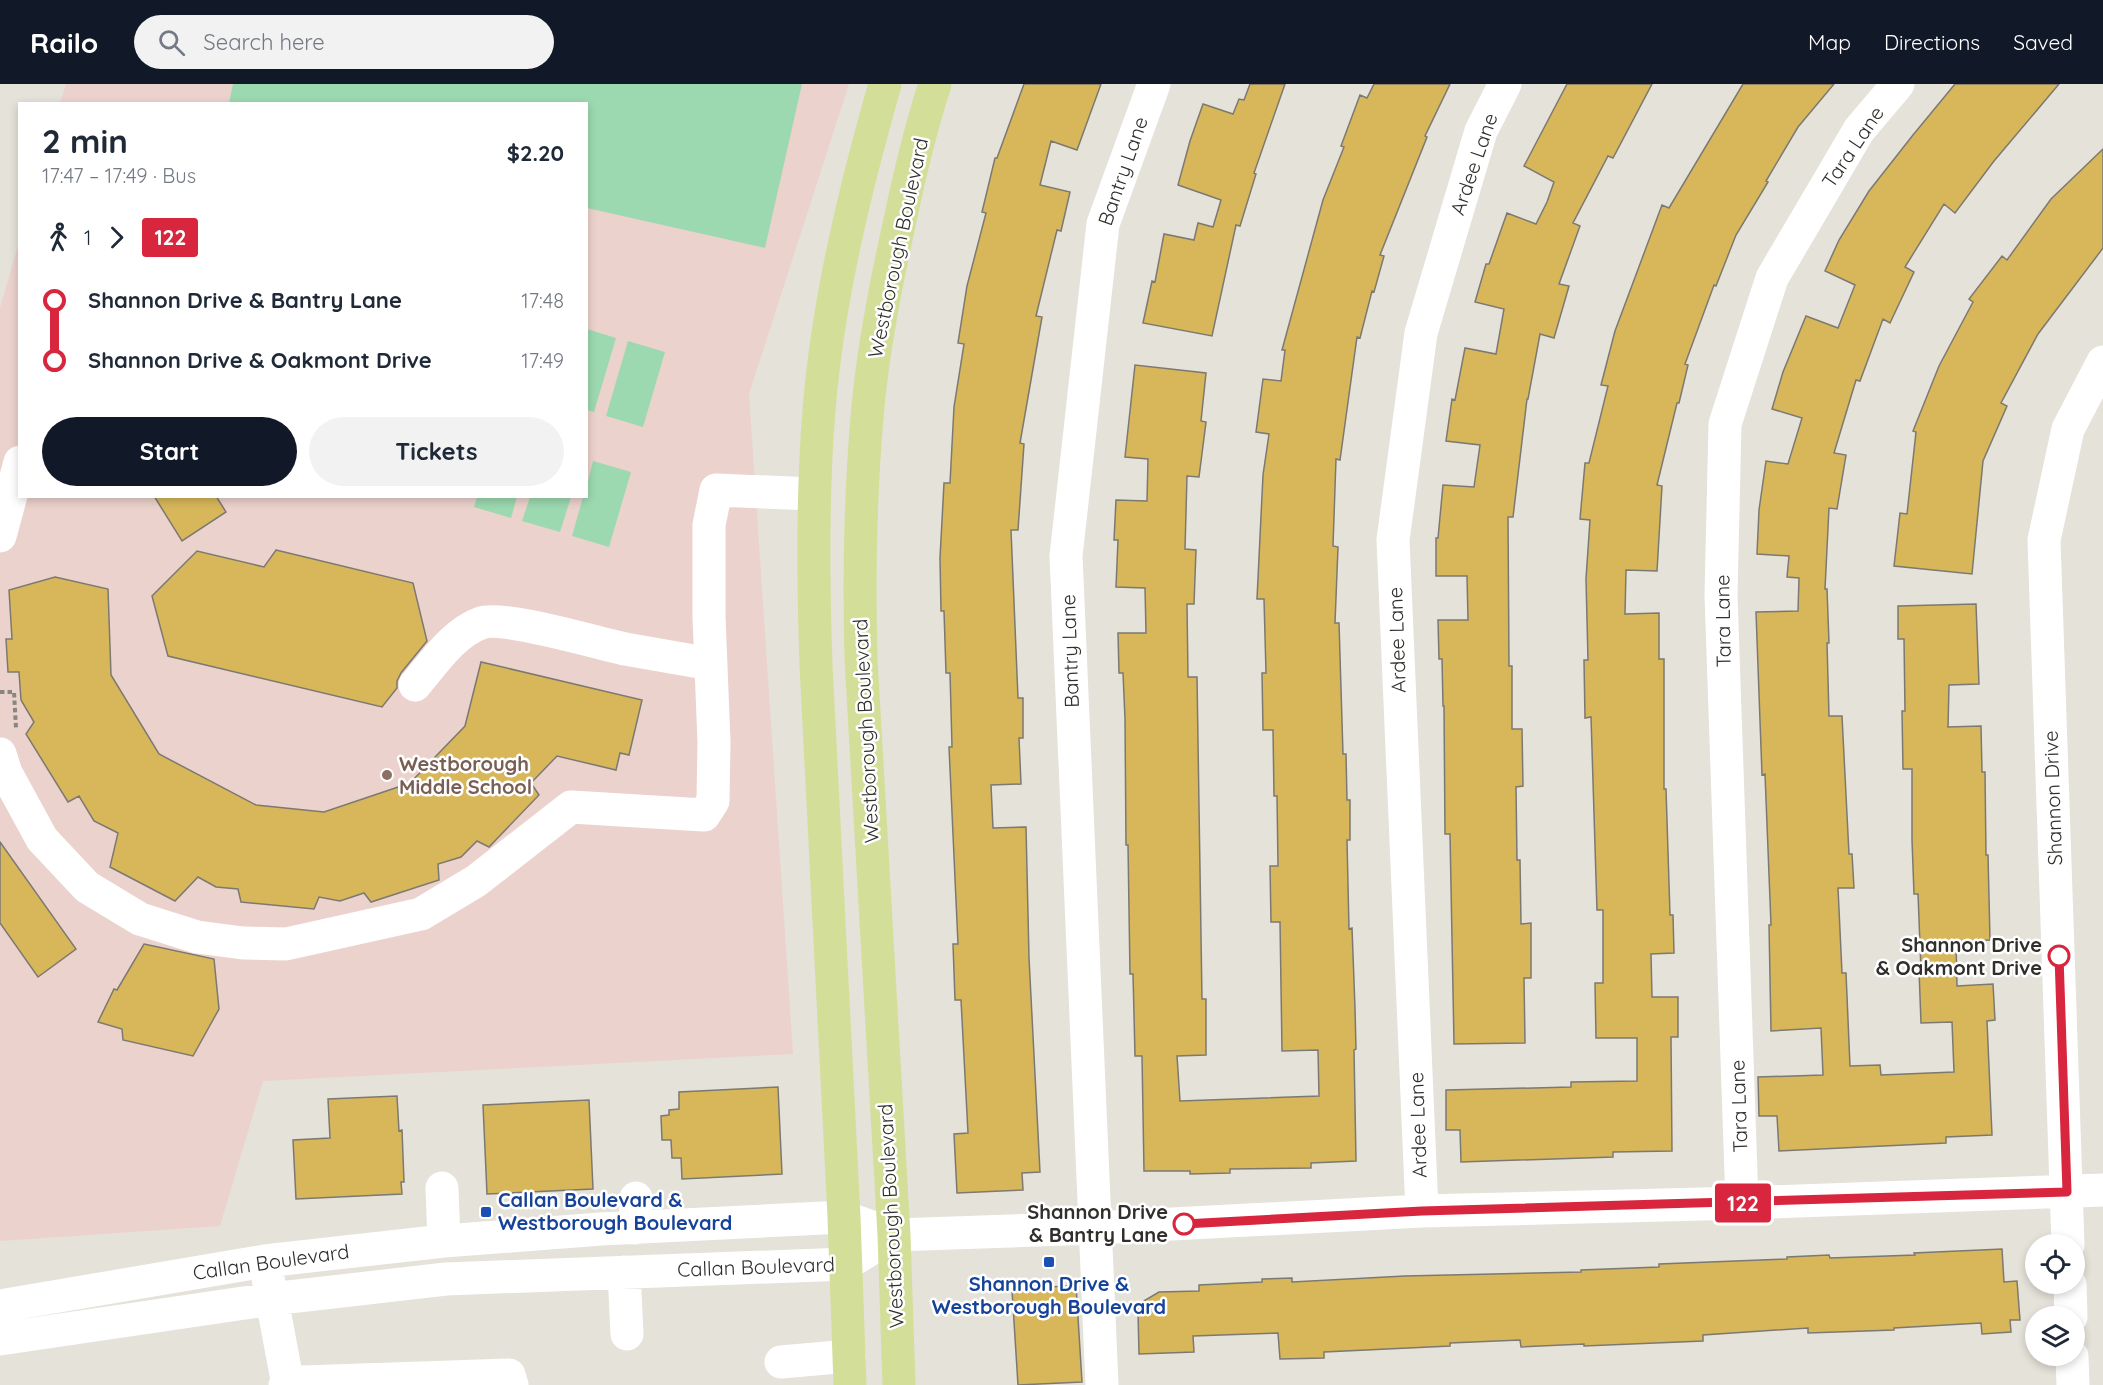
<!DOCTYPE html>
<html lang="en">
<head>
<meta charset="utf-8">
<style>
	:root { --surface:#fff; --page:#f2f2f3; --text:#1f2937; --muted:#747a83; --accent:#111827 }
	body { margin:0; font-family:Quicksand,sans-serif; background:var(--page); color:var(--text); height:100vh; display:flex; flex-direction:column; font-size:22px; white-space:nowrap }
	* { box-sizing:border-box; margin:0 }
	p { font-size:20px; color:var(--muted) }
	.icon { flex:none; width:33px; height:33px; fill:none; stroke:currentColor; stroke-width:2; stroke-linecap:round; stroke-linejoin:round }
	.map { position:relative; flex:1; overflow:hidden }
	.details { position:absolute; left:18px; top:18px; width:570px; height:396px; display:flex; flex-direction:column; background:var(--surface); border-radius:0px; box-shadow:0 3px 9px #0003 }
	.details>* { flex:none }
	.badge { padding:0 12px; border-radius:4px; font-size:21px; line-height:39px }
	.buttons { position:absolute; left:2025px; top:1150px; display:grid; gap:12px }
	.buttons a { display:grid; place-items:center; width:60px; height:60px; border-radius:50%; background:var(--surface); box-shadow:0 3px 9px #0003; font-size:30px }
	.map>.badge { position:absolute; translate:-50% -50%; box-shadow:0 0 0 3px #fff }
	.legs { display:flex; align-items:center; gap:9px; height:66px; padding:0 24px; font-size:20px }
	.legs p { margin-inline-start:auto }
	.head { display:flex; align-items:center; justify-content:space-between; height:102px; padding:0 24px }
	h1 { font-size:33px; font-weight:800; line-height:45px }
	.cta { display:flex; gap:12px; margin-top:auto; padding:12px 24px }
	.cta a { flex:1; height:69px; border-radius:36px; background:var(--accent); color:#fff; font-size:24px; font-weight:800; line-height:69px; text-align:center }
	.cta a+a { background:var(--page); color:var(--text) }
	ul { padding:0 24px; list-style:none }
	li { display:flex; align-items:center; gap:21px; height:60px; font-size:22px }
	li i { display:grid; place-items:center; width:9px; height:100%; margin:0 8px; background:currentColor }
	li i::after { content:''; width:15px; height:15px; margin:-8px; border:4px solid; border-radius:50%; background:var(--surface) }
	li p { margin-inline-start:auto }
	li:first-child i { background:linear-gradient(#0000 50%,currentColor 0) }
	li:last-child i { background:linear-gradient(currentColor 50%,#0000 0) }
	header { display:flex; align-items:center; gap:36px; box-sizing:border-box; height:84px; padding:0 30px; background:var(--accent); color:#fff }
	header strong { font-size:28px }
	nav { display:flex; gap:33px; margin-inline-start:auto; font-size:21px }
	.search { width:420px; height:54px; background:var(--page); display:flex; align-items:center; gap:15px; box-sizing:border-box; padding:0 21px; border-radius:33px; color:var(--muted); font-size:22px }
	.map>svg:first-child { display:block }
</style>
</head>
<body>
<header>
<strong>Railo</strong>
<div class="search"><svg class="icon" aria-label="search" viewBox="0 0 24 24"><circle cx="10" cy="10" r="6"/><path d="M15 15l6 6"/></svg>Search here</div>
<nav><a>Map</a><a>Directions</a><a>Saved</a></nav>
</header>
<div class="map">
<svg width="2103" height="1301" viewBox="0 0 2103 1301">
	<rect width="100%" height="100%" fill="#e5e2da"/>
	<path fill="#ecd2cc" d="M 66,0 L 849,0 L 749,310 L 793,970 L 263,997 L 220,1142 L 0,1157 L 0,224 L 19,158 L 20,412 L 586,412 L 586,20 L 60,19 Z"/>
	<path fill="#9cd9b0" d="M 233,0 L 802,0 L 765,164 L 587,124 L 586,20 L 229,19 Z
		M 587,245 L 616,254 L 594,328 L 587,326 Z
		M 628,257 L 665,268 L 643,343 L 606,332 Z
		M 593,377 L 631,388 L 609,463 L 572,452 L 583,413 L 586,412 L 587,401 Z
		M 477,413 L 477,412 L 517,413 L 511,434 L 474,423 Z
		M 530,413 L 571,413 L 560,448 L 522,437 Z"/>
	<path fill="#d8b75a" stroke="#7c7972" stroke-width="1.5" d="M 1024,0 L 1101,0 L 1077,66 L 1051,57 L 1040,101 L 1070,108 L 1061,147 L 1057,146 L 1036,232 L 1042,233 L 1020,359 L 1024,360 L 1018,446 L 1011,446 L 1018,614 L 1023,614 L 1023,654 L 1019,654 L 1021,700 L 991,701 L 993,744 L 1026,743 L 1029,874 L 1040,1088 L 1022,1089 L 1023,1106 L 957,1109 L 954,1050 L 968,1049 L 961,916 L 955,916 L 953,860 L 958,860 L 949,663 L 952,663 L 950,589 L 946,589 L 944,527 L 941,527 L 940,474 L 944,399 L 950,399 L 954,323 L 964,260 L 958,259 L 967,202 L 986,129 L 982,128 L 995,74 L 997,74 Z
		M 1250,0 L 1285,0 L 1254,89 L 1256,90 L 1240,142 L 1236,141 L 1212,252 L 1143,239 L 1152,197 L 1155,198 L 1164,150 L 1194,156 L 1198,139 L 1213,143 L 1221,116 L 1178,101 L 1190,57 L 1203,20 L 1233,30 L 1239,15 L 1244,16 Z
		M 1374,0 L 1450,0 L 1425,52 L 1427,53 L 1380,171 L 1384,172 L 1374,208 L 1372,207 L 1360,254 L 1357,253 L 1340,376 L 1336,375 L 1333,462 L 1338,463 L 1335,539 L 1339,539 L 1343,670 L 1346,670 L 1347,716 L 1350,716 L 1350,756 L 1347,756 L 1349,845 L 1352,844 L 1355,924 L 1356,965 L 1354,966 L 1356,1077 L 1311,1079 L 1311,1084 L 1230,1085 L 1230,1089 L 1190,1090 L 1190,1087 L 1144,1087 L 1142,972 L 1135,972 L 1133,890 L 1130,890 L 1128,761 L 1126,761 L 1125,635 L 1123,589 L 1119,589 L 1118,549 L 1146,549 L 1145,504 L 1116,503 L 1118,456 L 1114,456 L 1116,416 L 1147,417 L 1148,375 L 1125,373 L 1135,281 L 1206,289 L 1201,337 L 1206,338 L 1199,393 L 1187,392 L 1185,465 L 1196,466 L 1194,520 L 1187,520 L 1188,593 L 1197,593 L 1202,915 L 1206,915 L 1206,971 L 1177,972 L 1180,1017 L 1319,1012 L 1318,966 L 1282,967 L 1280,838 L 1271,838 L 1270,782 L 1278,782 L 1277,712 L 1274,712 L 1273,646 L 1263,646 L 1262,589 L 1266,589 L 1264,515 L 1257,515 L 1263,391 L 1269,350 L 1256,348 L 1263,295 L 1281,297 L 1285,266 L 1282,266 L 1323,116 L 1344,63 L 1341,62 L 1360,11 L 1367,14 Z
		M 1567,0 L 1652,0 L 1613,74 L 1608,72 L 1573,139 L 1580,142 L 1559,200 L 1569,202 L 1554,254 L 1540,250 L 1528,315 L 1527,315 L 1513,433 L 1508,433 L 1509,582 L 1512,582 L 1512,645 L 1522,645 L 1523,702 L 1516,703 L 1517,776 L 1520,776 L 1521,840 L 1531,839 L 1531,894 L 1524,894 L 1525,959 L 1454,960 L 1450,750 L 1445,750 L 1444,622 L 1443,622 L 1442,575 L 1439,575 L 1438,536 L 1468,536 L 1467,492 L 1436,492 L 1436,454 L 1438,454 L 1443,401 L 1474,403 L 1480,361 L 1446,357 L 1452,315 L 1455,316 L 1465,264 L 1496,270 L 1504,225 L 1475,218 L 1486,180 L 1489,180 L 1507,129 L 1536,140 L 1547,118 L 1554,98 L 1524,82 Z
		M 1743,0 L 1834,0 L 1798,43 L 1766,97 L 1768,98 L 1736,151 L 1716,202 L 1714,201 L 1685,280 L 1688,281 L 1679,319 L 1677,319 L 1657,401 L 1662,402 L 1657,487 L 1626,486 L 1625,530 L 1659,529 L 1659,575 L 1664,575 L 1664,705 L 1666,705 L 1670,831 L 1673,831 L 1674,869 L 1651,870 L 1652,913 L 1678,913 L 1678,953 L 1671,953 L 1672,1067 L 1613,1068 L 1613,1073 L 1461,1078 L 1460,1046 L 1446,1046 L 1446,1006 L 1571,1003 L 1571,998 L 1637,997 L 1637,954 L 1596,954 L 1595,899 L 1603,899 L 1603,826 L 1597,826 L 1591,633 L 1585,634 L 1584,576 L 1588,576 L 1586,495 L 1590,436 L 1580,435 L 1585,379 L 1589,379 L 1608,302 L 1601,301 L 1615,247 L 1662,121 L 1669,124 Z
		M 1955,0 L 2059,0 L 1994,77 L 1955,129 L 1944,120 L 1905,183 L 1914,188 L 1890,239 L 1883,235 L 1860,297 L 1856,296 L 1834,369 L 1846,371 L 1837,425 L 1829,424 L 1825,505 L 1827,505 L 1829,559 L 1827,559 L 1829,632 L 1842,632 L 1849,770 L 1852,770 L 1854,804 L 1838,804 L 1842,889 L 1846,889 L 1850,982 L 1880,981 L 1881,991 L 1954,988 L 1952,938 L 1921,939 L 1919,886 L 1921,886 L 1918,810 L 1914,810 L 1912,756 L 1912,685 L 1903,685 L 1902,627 L 1905,627 L 1904,555 L 1898,555 L 1898,522 L 1976,520 L 1979,600 L 1949,601 L 1948,643 L 1981,642 L 1982,688 L 1985,688 L 1986,771 L 1988,771 L 1990,856 L 1956,858 L 1957,902 L 1993,900 L 1995,936 L 1987,937 L 1992,1051 L 1946,1053 L 1946,1059 L 1779,1067 L 1777,1032 L 1759,1032 L 1758,993 L 1823,991 L 1821,944 L 1771,947 L 1769,841 L 1771,841 L 1765,690 L 1762,691 L 1756,528 L 1798,527 L 1799,494 L 1787,493 L 1789,472 L 1757,470 L 1759,426 L 1766,377 L 1788,380 L 1802,334 L 1772,325 L 1783,288 L 1806,232 L 1838,244 L 1855,201 L 1825,187 L 1839,156 L 1869,107 L 1913,51 Z
		M 2103,65 L 2103,164 L 2038,250 L 2001,319 L 2007,322 L 1983,377 L 1972,490 L 1894,482 L 1900,429 L 1907,430 L 1916,348 L 1913,347 L 1939,282 L 1973,218 L 1969,215 L 2002,172 L 2007,176 L 2051,115 Z
		M 154,412 L 216,412 L 226,428 L 182,457 Z
		M 276,466 L 413,499 L 427,557 L 401,589 L 397,597 L 397,604 L 382,623 L 168,572 L 152,512 L 197,467 L 264,483 Z
		M 55,493 L 108,505 L 111,591 L 159,670 L 256,721 L 324,728 L 410,699 L 465,642 L 481,578 L 642,616 L 629,671 L 620,669 L 616,686 L 557,672 L 531,699 L 539,711 L 489,763 L 477,757 L 461,773 L 438,780 L 439,796 L 371,818 L 364,809 L 340,817 L 319,813 L 314,825 L 241,818 L 238,805 L 216,803 L 198,793 L 175,817 L 110,783 L 118,749 L 94,737 L 79,712 L 68,718 L 26,650 L 34,638 L 21,616 L 19,588 L 8,588 L 6,555 L 12,555 L 9,506 Z
		M 0,758 L 76,865 L 38,893 L 0,839 Z
		M 144,860 L 214,875 L 219,925 L 193,972 L 123,956 L 122,945 L 98,938 L 114,905 L 117,906 Z
		M 778,1003 L 782,1090 L 682,1095 L 681,1074 L 672,1074 L 671,1056 L 662,1056 L 661,1032 L 669,1031 L 669,1026 L 679,1025 L 679,1008 Z
		M 397,1012 L 399,1047 L 402,1046 L 404,1098 L 401,1098 L 402,1110 L 296,1115 L 293,1056 L 330,1054 L 328,1015 Z
		M 589,1016 L 593,1105 L 487,1110 L 483,1021 Z
		M 2002,1165 L 2004,1198 L 2017,1197 L 2020,1236 L 2010,1236 L 2011,1248 L 1982,1250 L 1981,1239 L 1894,1244 L 1894,1246 L 1808,1249 L 1808,1244 L 1703,1251 L 1703,1257 L 1584,1262 L 1584,1260 L 1521,1263 L 1520,1256 L 1450,1259 L 1450,1262 L 1324,1268 L 1324,1274 L 1280,1275 L 1278,1249 L 1193,1252 L 1194,1268 L 1139,1270 L 1138,1228 L 1142,1218 L 1159,1208 L 1199,1207 L 1199,1201 L 1262,1198 L 1262,1195 L 1292,1194 L 1292,1198 L 1405,1192 L 1581,1188 L 1581,1186 L 1659,1183 L 1659,1180 L 1787,1175 L 1787,1173 L 1829,1171 L 1830,1174 L 1915,1171 L 1914,1169 Z
		M 1076,1201 L 1082,1298 L 1018,1301 L 1012,1206 Z"/>
	<g fill="none" stroke-linecap="round" stroke-linejoin="round">
		<path stroke="#888680" stroke-width="4" stroke-dasharray="4.5 3" stroke-linecap="butt" d="M 0,608 L 14,608 L 16,644"/>
		<path stroke="#fff" stroke-width="33" d="M 0,452 L 20,378
			M 415,601 C 433,580 453,549 481,539 C 504,531 596,559 625,565 C 653,570 682,575 711,580
			M 0,670 L 6,689 L 42,755 L 87,803 L 140,835 L 197,853 L 243,859 L 286,860 L 421,830 L 476,797 L 571,723 L 704,731 L 713,717 L 714,658 L 709,533 L 709,441 L 716,406 L 814,410
			M 442,1104 L 444,1157
			M 1742,1119 L 1721,511 L 1725,340 L 1772,194 L 1859,46 L 1898,0
			M 1422,1127 L 1393,456 L 1421,249 L 1481,47 L 1505,0
			M 635,1144 L 636,1114
			M 2068,1161 L 2044,456 L 2068,345 L 2103,278
			M 624,1188 L 627,1250
			M 268,1194 L 288,1301
			M 2070,1200 L 2071,1233
			M 0,1222 L 265,1177 L 444,1157 L 601,1145 L 844,1133 L 894,1151 L 1095,1144 L 1422,1127 L 1742,1119 L 2103,1106
			M 0,1255 L 271,1215 L 446,1195 L 846,1180 L 894,1151
			M 2072,1272 L 2073,1301
			M 781,1278 L 849,1272
			M 285,1301 L 303,1298 L 509,1291 L 512,1301
			M 1102,1301 L 1066,472 L 1103,140 L 1154,0"/>
		<path stroke="#d3df99" stroke-width="33" d="M 850,1301 L 844,1133 L 816,581 C 813,496 812,411 819,326 C 828,215 855,106 885,0
			M 899,1301 L 894,1151 L 861,575 C 859,494 860,414 867,334 C 872,269 885,204 899,141 C 909,93 920,46 935,0"/>
	</g>
	<g fill="none" stroke-linecap="round" stroke-linejoin="round">
		<defs>
			<path id="line-1" d="M 1184,1140 L 1422,1127 L 2067,1108 L 2059,872"/>
		</defs>
		<use href="#line-1" stroke="#fff" stroke-width="14"/>
		<use href="#line-1" stroke="#d7263d" stroke-width="9"/>
	</g>
	<circle fill="#8d6e63" stroke="#fff" stroke-width="2" cx="387" cy="691" r="6"/>
	<g fill="#fff" stroke="#d7263d" stroke-width="3">
		<circle cx="2059" cy="872" r="10"/>
		<circle cx="1184" cy="1140" r="10"/>
	</g>
	<g fill="#1a4fb4" stroke="#fff" stroke-width="2">
		<rect x="480" y="1122" width="12" height="12" rx="3"/>
		<rect x="1043" y="1172" width="12" height="12" rx="3"/>
	</g>
	<g text-anchor="middle" stroke-width="5" stroke-linejoin="round" paint-order="stroke">
		<g font-size="20" fill="#312f2c" stroke="#fff">
			<text transform="translate(1853 63) rotate(-56)" y="7">Tara Lane</text>
			<text transform="translate(1474 80) rotate(-71)" y="7">Ardee Lane</text>
			<text transform="translate(1123 87) rotate(-71)" y="7">Bantry Lane</text>
			<text transform="translate(898 164) rotate(-78)" y="7">Westborough Boulevard</text>
			<text transform="translate(1723 537) rotate(-91)" y="7">Tara Lane</text>
			<text transform="translate(1397 556) rotate(-92)" y="7">Ardee Lane</text>
			<text transform="translate(1070 567) rotate(-92)" y="7">Bantry Lane</text>
			<text transform="translate(866 647) rotate(-93)" y="7">Westborough Boulevard</text>
			<text transform="translate(2053 714) rotate(-92)" y="7">Shannon Drive</text>
			<text transform="translate(1739 1022) rotate(-92)" y="7">Tara Lane</text>
			<text transform="translate(1418 1041) rotate(-92)" y="7">Ardee Lane</text>
			<text transform="translate(891 1132) rotate(-93)" y="7">Westborough Boulevard</text>
			<text transform="translate(271 1178) rotate(-8)" y="7">Callan Boulevard</text>
			<text transform="translate(756 1183) rotate(-2)" y="7">Callan Boulevard</text>
		</g>
		<g font-size="20" font-weight="bold" fill="#785e54" stroke="#fff" text-anchor="start">
			<text x="399" y="687">Westborough<tspan x="399" dy="23">Middle School</tspan></text>
		</g>
		<g font-size="20" font-weight="bold" fill="#312f2c" stroke="#fff" text-anchor="end">
			<text x="2042" y="868">Shannon Drive<tspan x="2042" dy="23">&amp; Oakmont Drive</tspan></text>
			<text x="1168" y="1135">Shannon Drive<tspan x="1168" dy="23">&amp; Bantry Lane</tspan></text>
		</g>
		<g font-size="20" font-weight="bold" fill="#164399" stroke="#fff" text-anchor="start">
			<text x="498" y="1123">Callan Boulevard &amp;<tspan x="498" dy="23">Westborough Boulevard</tspan></text>
			<text x="1049" y="1207" text-anchor="middle">Shannon Drive &amp;<tspan x="1049" dy="23">Westborough Boulevard</tspan></text>
		</g>
	</g>
</svg>
<div class="buttons">
<a><svg class="icon" aria-label="locate" viewBox="0 0 24 24"><circle cx="12" cy="12" r="6"/><path d="M12 2v4M12 18v4M2 12h4M18 12h4"/></svg></a>
<a><svg class="icon" aria-label="layers" viewBox="0 0 24 24"><path d="M12 4l9 5-9 5-9-5zM3 14l9 5 9-5"/></svg></a>
</div>
<b class="badge" style="left:1743px;top:1119px;background:#d7263d;color:#fff">122</b>
<section class="details">
<div class="head"><div><h1>2 min</h1><p>17:47 – 17:49 · Bus</p></div><b>$2.20</b></div>
<div class="legs"><svg class="icon" aria-label="walk" viewBox="0 0 24 24"><circle cx="13" cy="4" r="2"/><path d="M13 8l-2 6 4 7M11 14l-3 7M7 12l3-4h3l4 4"/></svg>1<svg class="icon" aria-label="forward" viewBox="0 0 24 24"><path d="M9 5l7 7-7 7"/></svg><b class="badge" style="background:#d7263d;color:#fff">122</b></div>
<ul>
<li><i style="color:#d7263d"></i><b>Shannon Drive &amp; Bantry Lane</b><p>17:48</p></li>
<li><i style="color:#d7263d"></i><b>Shannon Drive &amp; Oakmont Drive</b><p>17:49</p></li>
</ul>
<div class="cta"><a>Start</a><a>Tickets</a></div>
</section>
</div>
</body>
</html>
